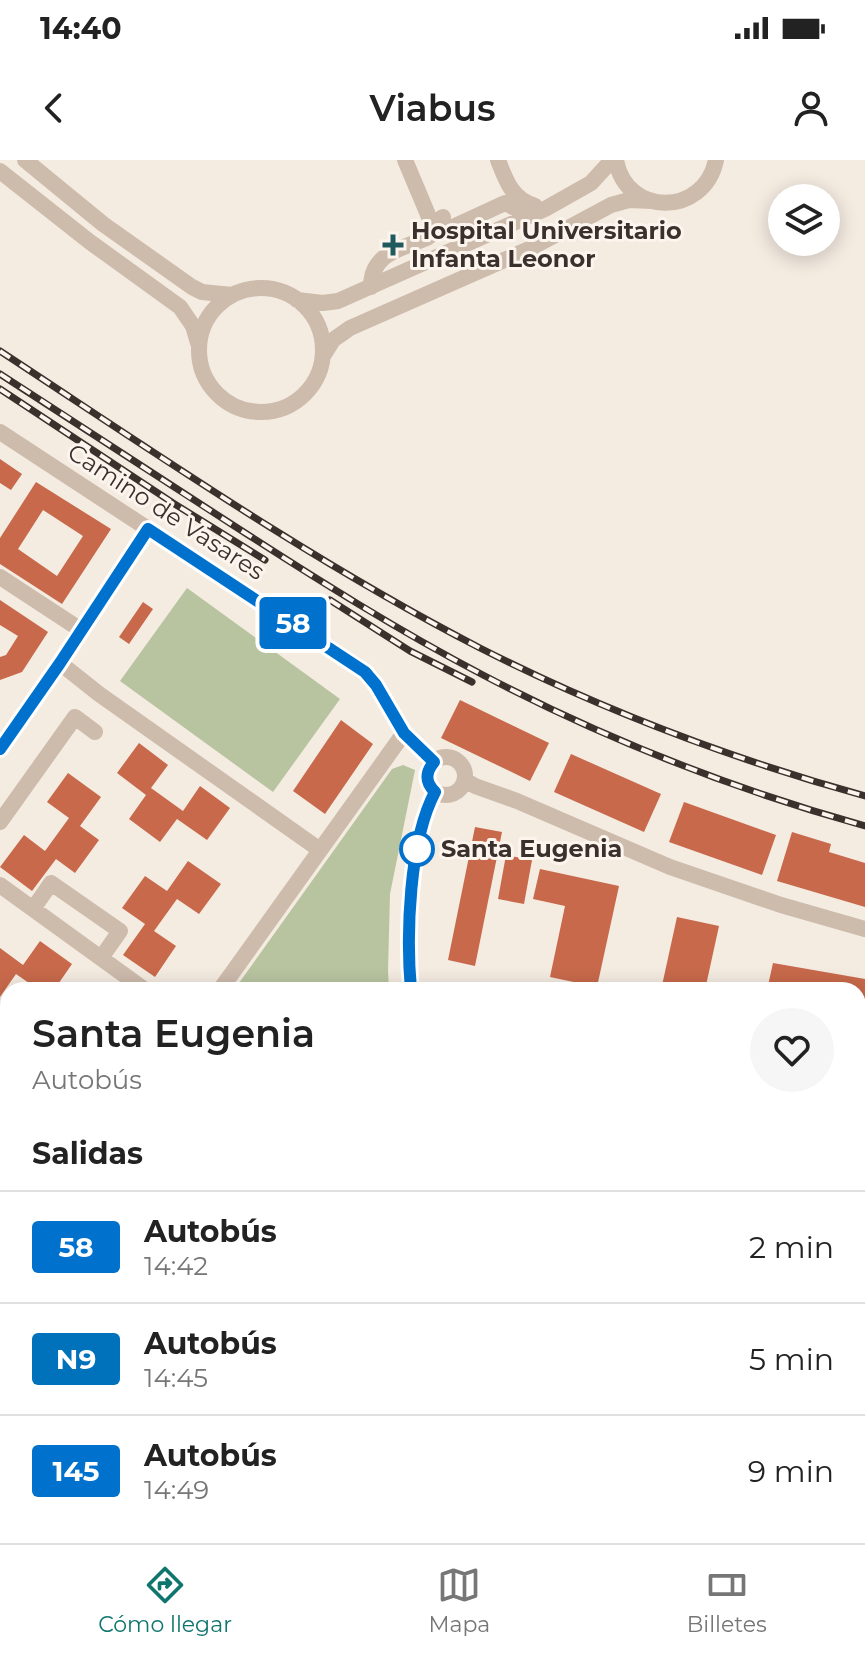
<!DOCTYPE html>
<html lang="es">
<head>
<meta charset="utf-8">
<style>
	:root { --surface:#fff; --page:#f6f6f6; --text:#222; --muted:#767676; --line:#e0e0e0; --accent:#0f766e }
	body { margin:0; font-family:Montserrat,sans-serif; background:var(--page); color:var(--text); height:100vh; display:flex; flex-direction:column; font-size:30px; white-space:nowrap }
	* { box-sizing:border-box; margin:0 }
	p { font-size:26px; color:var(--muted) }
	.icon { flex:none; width:44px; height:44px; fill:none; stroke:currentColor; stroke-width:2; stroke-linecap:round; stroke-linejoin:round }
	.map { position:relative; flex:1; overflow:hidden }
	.panel { position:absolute; left:0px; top:822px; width:866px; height:562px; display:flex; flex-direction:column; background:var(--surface); border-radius:24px 24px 0 0; box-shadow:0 4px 20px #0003 }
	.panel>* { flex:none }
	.badge { padding:0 16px; border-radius:6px; font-size:28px; line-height:52px }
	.tools { position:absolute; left:768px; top:24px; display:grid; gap:16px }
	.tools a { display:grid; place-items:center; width:72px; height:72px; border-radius:50%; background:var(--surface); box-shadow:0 4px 20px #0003; font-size:40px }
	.map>.badge { position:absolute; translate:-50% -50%; box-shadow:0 0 0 4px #fff }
	h2 { padding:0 32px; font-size:30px; line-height:72px }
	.round { display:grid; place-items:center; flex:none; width:84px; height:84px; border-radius:42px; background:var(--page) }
	.headline { display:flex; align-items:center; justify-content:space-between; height:136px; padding:0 32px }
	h1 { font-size:38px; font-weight:600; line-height:60px }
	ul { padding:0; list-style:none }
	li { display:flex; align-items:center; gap:24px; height:112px; padding:0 32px; border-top:2px solid var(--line) }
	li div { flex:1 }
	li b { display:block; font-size:30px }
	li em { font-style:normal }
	li .badge { min-width:88px; font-weight:700; text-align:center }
	.status { display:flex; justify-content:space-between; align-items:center; height:56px; padding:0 40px; background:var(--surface); direction:ltr }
	.status svg { height:22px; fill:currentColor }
	header { display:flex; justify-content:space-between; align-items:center; height:104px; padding:0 32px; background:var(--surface); font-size:36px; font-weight:600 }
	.menu { display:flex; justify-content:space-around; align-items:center; height:112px; border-top:2px solid var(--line); background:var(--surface); font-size:22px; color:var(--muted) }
	.menu a { display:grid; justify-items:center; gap:4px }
	.menu .on { color:var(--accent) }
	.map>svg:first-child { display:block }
</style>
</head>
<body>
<div class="status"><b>14:40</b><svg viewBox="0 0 49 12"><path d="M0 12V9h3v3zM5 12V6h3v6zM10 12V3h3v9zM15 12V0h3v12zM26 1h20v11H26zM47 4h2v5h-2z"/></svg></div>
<header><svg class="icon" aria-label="back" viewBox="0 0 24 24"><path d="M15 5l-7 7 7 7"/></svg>Viabus<svg class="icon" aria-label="person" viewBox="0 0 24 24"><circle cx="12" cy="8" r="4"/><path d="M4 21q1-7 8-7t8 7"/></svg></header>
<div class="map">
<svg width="865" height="1383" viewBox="0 0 865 1383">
	<rect width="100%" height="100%" fill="#f4ebe1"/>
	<path fill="#b8c4a0" d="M 187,428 L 340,539 L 273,632 L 120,521 Z
		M 403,605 L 415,610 L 390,734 L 388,811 L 389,830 L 234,830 L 392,609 Z
		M 865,1198 L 865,1360 L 858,1359 L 858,1228 Z
		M 356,1376 L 543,1376 L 540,1383 L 352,1383 Z"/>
	<path fill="#c8694b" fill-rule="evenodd" d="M 0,299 L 22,314 L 11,330 L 0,323 Z
		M 36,322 L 111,369 L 62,444 L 0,404 L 0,378 ZM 43,350 L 83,376 L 57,416 L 18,389 Z
		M 0,440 L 48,472 L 22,512 L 0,520 L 0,497 L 6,495 L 18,476 L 0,465 Z
		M 143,442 L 153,449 L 129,484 L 119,477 Z
		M 460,540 L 549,583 L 530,621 L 441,578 Z
		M 341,560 L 373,584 L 325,654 L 293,631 Z
		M 139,583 L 168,605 L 151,628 L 183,651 L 200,626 L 230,648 L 207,680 L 177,659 L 160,682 L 129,659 L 146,635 L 117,613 Z
		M 571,594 L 661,634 L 644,672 L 554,632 Z
		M 68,613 L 101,637 L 80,666 L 99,680 L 75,713 L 56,699 L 32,731 L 0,707 L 24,675 L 45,691 L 69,658 L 47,642 Z
		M 684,642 L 776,675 L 762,715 L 669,682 Z
		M 475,667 L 502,672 L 475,806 L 448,800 Z
		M 792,672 L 831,684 L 829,692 L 865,703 L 865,747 L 777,721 Z
		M 506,695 L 532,700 L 524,744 L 498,739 Z
		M 188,701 L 221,724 L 199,754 L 177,739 L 154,771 L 176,786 L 155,817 L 123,795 L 145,764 L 122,748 L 145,716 L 167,731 Z
		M 540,709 L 619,726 L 597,827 L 550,817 L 565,746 L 533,739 Z
		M 677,757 L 719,766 L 705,830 L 661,830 Z
		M 40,781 L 72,804 L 54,830 L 39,830 L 16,814 L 0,837 L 0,788 L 23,805 Z
		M 773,803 L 865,819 L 865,847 L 862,861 L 858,860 L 858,830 L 767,830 Z
		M 861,911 L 865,912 L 865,1001 L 858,999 L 858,925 Z
		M 4,1015 L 8,1018 L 8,1047 L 0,1041 L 0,1020 Z
		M 858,1099 L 865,1100 L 865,1115 L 862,1127 L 865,1127 L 865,1141 L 858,1140 Z
		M 8,1145 L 8,1206 L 0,1207 L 0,1154 Z
		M 11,1376 L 46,1376 L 46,1383 L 11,1383 Z
		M 110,1376 L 138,1376 L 138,1383 L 110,1383 Z
		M 189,1376 L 222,1376 L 220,1383 L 187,1383 Z
		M 266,1376 L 305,1376 L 301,1383 L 263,1383 Z
		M 557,1376 L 607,1376 L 623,1383 L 554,1383 Z"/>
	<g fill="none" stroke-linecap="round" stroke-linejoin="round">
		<path stroke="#cdbbac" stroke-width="16" d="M 25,0 L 103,64 L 192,127 L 202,132 L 232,135
			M 498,0 C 506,21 512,39 535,46
			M 616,0 C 626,57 704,57 716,0
			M 0,11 L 90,82 L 180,147 L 193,166 L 198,183
			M 443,57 L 435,63 L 434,69 L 436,71 L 442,72 L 505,43 L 530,56
			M 371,127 C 371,93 401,89 427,78 L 432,74 L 434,69 L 405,0
			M199 190a62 62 0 1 1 124 0a62 62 0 1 1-124 0Z
			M 297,140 L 323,143 L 338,141 L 545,49 L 591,23 L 612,0
			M 323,196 L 333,180 L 350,168 L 529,89 L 611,45 L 629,40 L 652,41
			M 0,272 L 359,507 L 376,525 L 404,573 L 434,602
			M 0,417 L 81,470
			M 60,503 L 99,534 L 320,690
			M 0,589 L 60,503 L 148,369
			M427 616a19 19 0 1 1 38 0a19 19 0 1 1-38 0Z
			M 465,620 L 475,626 L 517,641 L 670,707 L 781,745 L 865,769
			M 0,662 L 75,557 L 95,572
			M 0,725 L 145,830
			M 33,749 L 51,723 L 120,771 L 101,798
			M 220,830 L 404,573
			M 411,830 C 406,775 408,681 435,632
			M 0,1001 L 8,1003
			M 858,1051 L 865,1052
			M 0,1282 L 8,1282
			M 757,1376 L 783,1383
			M 95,1383 L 95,1376
			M 245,1383 L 248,1376
			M 335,1383 L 339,1376"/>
		<defs>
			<path id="rail" d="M 0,191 C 157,294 313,402 480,488 C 604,551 732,599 865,636
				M 0,214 C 80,265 159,318 239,369 C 318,420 399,471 483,515 C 605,579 733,629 865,666
				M 0,229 L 173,343 L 265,400
				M 330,440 L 410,491 L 472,522"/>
		</defs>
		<use href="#rail" stroke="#3b302b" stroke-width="7"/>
		<use href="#rail" stroke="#fbf5ee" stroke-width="4" stroke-dasharray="12" stroke-linecap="butt"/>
	</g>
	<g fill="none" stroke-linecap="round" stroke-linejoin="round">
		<defs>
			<path id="line" d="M 0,589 L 60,503 L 148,369 L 365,512 L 376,525 L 404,573 L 434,602 C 425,613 425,622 435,632 C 409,681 406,775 411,830"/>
		</defs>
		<use href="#line" stroke="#fff" stroke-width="18"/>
		<use href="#line" stroke="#0072ce" stroke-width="12"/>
	</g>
	<path fill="#1f5a5e" stroke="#fbf5ee" stroke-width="3" d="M389 73h8v8h8v8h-8v8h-8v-8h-8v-8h8z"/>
	<circle fill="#fff" stroke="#0072ce" stroke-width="4" cx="417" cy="689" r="16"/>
	<g text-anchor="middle" stroke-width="6" stroke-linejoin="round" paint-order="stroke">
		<g font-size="24" font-weight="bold" fill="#3b302b" stroke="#fbf5ee" text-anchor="start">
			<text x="411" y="79">Hospital Universitario<tspan x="411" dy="28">Infanta Leonor</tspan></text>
		</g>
		<g font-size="24" fill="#3b302b" stroke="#fbf5ee">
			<text transform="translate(166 352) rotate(33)" y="8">Camino de Vasares</text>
		</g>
		<g font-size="24" font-weight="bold" fill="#3b302b" stroke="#fbf5ee" text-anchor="start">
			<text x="441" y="697">Santa Eugenia</text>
		</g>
	</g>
</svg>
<div class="tools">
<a><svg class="icon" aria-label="layers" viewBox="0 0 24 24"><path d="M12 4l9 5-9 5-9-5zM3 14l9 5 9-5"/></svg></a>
</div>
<b class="badge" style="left:293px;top:463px;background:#0072ce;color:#fff">58</b>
<section class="panel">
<div class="headline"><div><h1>Santa Eugenia</h1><p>Autobús</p></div><a class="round"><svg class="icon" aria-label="heart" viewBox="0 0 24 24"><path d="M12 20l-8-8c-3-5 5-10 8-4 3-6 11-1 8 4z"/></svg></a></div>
<h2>Salidas</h2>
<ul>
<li><span class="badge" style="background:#0072ce;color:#fff">58</span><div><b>Autobús</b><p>14:42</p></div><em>2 min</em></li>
<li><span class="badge" style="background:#0072bc;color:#fff">N9</span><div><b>Autobús</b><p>14:45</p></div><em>5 min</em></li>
<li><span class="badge" style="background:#0072ce;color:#fff">145</span><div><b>Autobús</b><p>14:49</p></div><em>9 min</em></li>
</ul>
</section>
</div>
<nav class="menu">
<a class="on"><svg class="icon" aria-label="directions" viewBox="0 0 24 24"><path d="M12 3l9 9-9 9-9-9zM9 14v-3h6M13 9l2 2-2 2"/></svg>Cómo llegar</a>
<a><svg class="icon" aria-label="map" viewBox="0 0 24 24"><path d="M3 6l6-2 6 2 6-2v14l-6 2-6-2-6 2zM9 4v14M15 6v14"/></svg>Mapa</a>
<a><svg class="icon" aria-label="tickets" viewBox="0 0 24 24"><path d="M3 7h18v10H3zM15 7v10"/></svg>Billetes</a>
</nav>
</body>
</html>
